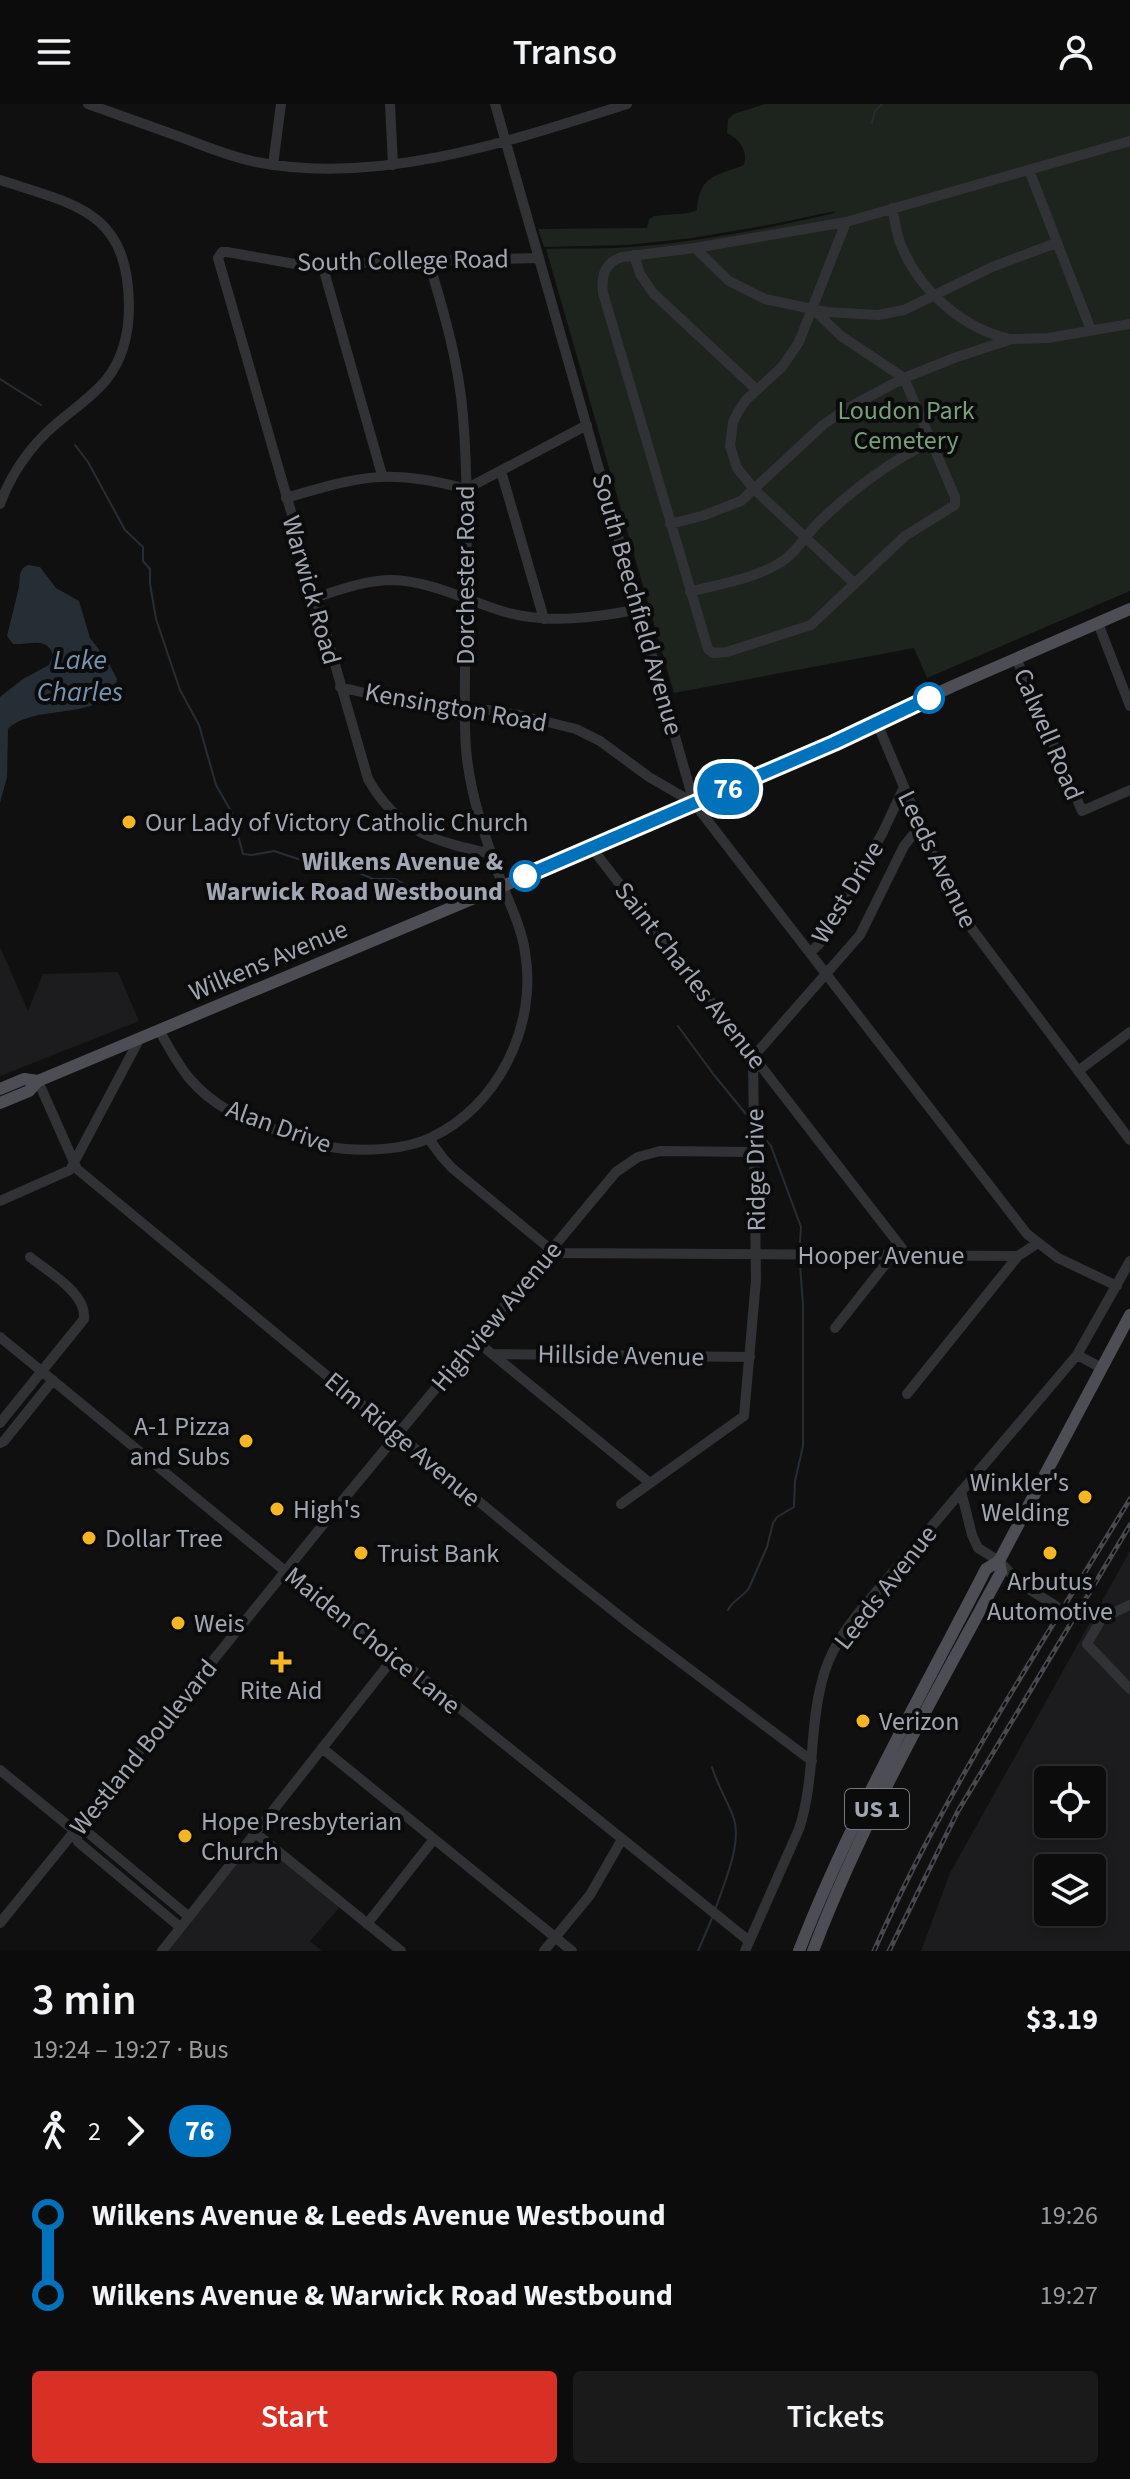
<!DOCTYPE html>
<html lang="en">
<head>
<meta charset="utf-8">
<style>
	:root { --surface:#0c0c0d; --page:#1a1a1b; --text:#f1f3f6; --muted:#9a9b9d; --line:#2c2c2e; --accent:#d93025 }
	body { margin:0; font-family:"Source Sans 3",sans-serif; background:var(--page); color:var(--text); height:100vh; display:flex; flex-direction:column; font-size:30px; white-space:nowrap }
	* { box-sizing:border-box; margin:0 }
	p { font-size:26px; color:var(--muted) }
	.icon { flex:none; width:44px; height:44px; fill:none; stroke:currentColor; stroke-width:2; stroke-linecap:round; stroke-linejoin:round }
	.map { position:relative; height:1847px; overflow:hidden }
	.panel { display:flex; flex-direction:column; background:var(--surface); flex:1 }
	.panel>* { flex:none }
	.badge { padding:0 16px; border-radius:26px; font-size:28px; line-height:52px }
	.controls { position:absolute; left:1034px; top:1662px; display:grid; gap:16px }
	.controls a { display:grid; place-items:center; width:72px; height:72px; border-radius:8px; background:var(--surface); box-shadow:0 4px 12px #0003,0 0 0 2px var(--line); font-size:40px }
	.map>.badge { position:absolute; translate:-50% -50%; box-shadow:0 0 0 4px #fff }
	.legs { display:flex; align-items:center; gap:12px; height:88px; padding:0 32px; font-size:26px }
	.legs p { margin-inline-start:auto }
	.summary { display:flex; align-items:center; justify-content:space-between; height:136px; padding:0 32px }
	h1 { font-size:44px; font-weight:600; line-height:60px }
	.cta { display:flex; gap:16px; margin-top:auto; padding:16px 32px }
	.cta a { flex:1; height:92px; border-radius:8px; background:var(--accent); color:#fff; font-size:32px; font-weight:600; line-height:92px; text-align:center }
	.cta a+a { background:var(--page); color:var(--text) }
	ul { padding:0 32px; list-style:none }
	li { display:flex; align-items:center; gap:28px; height:80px; font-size:30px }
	li i { display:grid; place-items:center; width:12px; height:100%; margin:0 10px; background:currentColor }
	li i::after { content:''; width:20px; height:20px; margin:-10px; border:6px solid; border-radius:50%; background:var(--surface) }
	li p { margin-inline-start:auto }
	li:first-child i { background:linear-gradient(#0000 50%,currentColor 0) }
	li:last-child i { background:linear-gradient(currentColor 50%,#0000 0) }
	header { display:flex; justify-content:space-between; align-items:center; height:104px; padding:0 32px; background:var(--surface); font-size:36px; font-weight:600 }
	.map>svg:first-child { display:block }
</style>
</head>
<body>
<header><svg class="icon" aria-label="menu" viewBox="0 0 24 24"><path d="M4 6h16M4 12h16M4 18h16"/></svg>Transo<svg class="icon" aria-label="person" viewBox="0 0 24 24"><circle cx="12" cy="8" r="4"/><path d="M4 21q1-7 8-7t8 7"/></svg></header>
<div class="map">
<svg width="1130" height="1847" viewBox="0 0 1130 1847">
	<rect width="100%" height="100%" fill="#101011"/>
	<path fill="#1c1c1e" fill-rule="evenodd" d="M 0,843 L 28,907 L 43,870 L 118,868 L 139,917 L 0,972 Z
		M 1130,1447 L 1130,1847 L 921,1847 L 950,1769 ZM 1048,1676 L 1092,1676 L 1092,1720 L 1048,1720 ZM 1048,1764 L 1092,1764 L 1092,1808 L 1048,1808 Z
		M 252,1740 L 264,1741 L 340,1803 L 310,1837 L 322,1847 L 168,1847 Z"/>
	<path fill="#1c241d" d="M 765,0 L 1130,0 L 1130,487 L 927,574 L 914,544 L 674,589 L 546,145 C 568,144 591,145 614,144 C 688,140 762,126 834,109 L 835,107 L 774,120 L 692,134 L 627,141 L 544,143 L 538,125 L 647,124 L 649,115 L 654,112 L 689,109 L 697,106 C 699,71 716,72 744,61 C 748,46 740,36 727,29 L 728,15 L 734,10 Z"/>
	<path fill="#262e35" d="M 28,461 L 40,463 L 56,484 L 79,497 L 90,534 L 107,556 L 117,575 C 110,619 34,598 8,625 L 7,673 L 0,699 L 0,593 L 23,575 L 49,561 L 53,551 C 47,532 29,541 13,540 L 7,532 L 19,483 L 20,470 L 23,464 Z"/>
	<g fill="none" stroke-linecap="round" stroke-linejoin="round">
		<path stroke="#262e35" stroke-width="2" d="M 872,19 L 875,7 L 882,0
			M 0,275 L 41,301
			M 75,341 L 88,358 L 125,426 L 143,443 L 143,457 L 150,465 L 150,480 L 156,515 L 180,586 L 199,621 L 216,681 L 232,709 L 243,750 L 252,751 L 274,747 L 319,762 L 352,766 L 373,775 L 395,775 L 408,782 L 459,785
			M 678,922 L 714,971 L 746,1010
			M 763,1032 L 771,1042 L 801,1123 L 800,1138
			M 728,1506 C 733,1496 743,1493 749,1484 L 767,1443 L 773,1419 L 777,1413 L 794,1403 L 795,1377 L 803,1342 L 803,1201 L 800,1161
			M 712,1663 C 717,1681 728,1697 734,1715 C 742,1741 723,1782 715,1806
			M 698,1847 L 713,1812"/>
		<path stroke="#313236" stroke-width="10" d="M 88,0 C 121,12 153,23 186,35 C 209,44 232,53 256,58 C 378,82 511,37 627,0
			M 390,0 L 393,61
			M 495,0 L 694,699 L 1027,1130 L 1058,1154 L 1117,1182
			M 1130,37 L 846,118 L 695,144 L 622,153 C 604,159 601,172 603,189 L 708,545 L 713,549 L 727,548 L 811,521 L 905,432 L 955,401 L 955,393 L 904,274 L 954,254 L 1012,235 L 1048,234 L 1130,220
			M 273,61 L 281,0
			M 1029,66 L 1091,226
			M 0,76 C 77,101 128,107 129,202 C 129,229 123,255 106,276 C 91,294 72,306 55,321 C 31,341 11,370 0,400
			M 892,104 C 895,116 896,129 901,141 C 919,186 963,225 1010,235
			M 846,118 L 799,238 L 782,263 L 746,296 L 738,308 L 733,318 L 730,342 L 737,364 L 754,385 L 855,480
			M 695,144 L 729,177 L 765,195 L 826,208 L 878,211 L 904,206 L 992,163 L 1056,139
			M 634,151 L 640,170 L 653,189 L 757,286
			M 322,160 L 382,371
			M 501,367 L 544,515
			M 286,394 C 360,372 389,364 466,385 L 587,321
			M 670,420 L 702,412 L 741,397 L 823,321 L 846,305 L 904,274 L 841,232 L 814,206
			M 690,488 C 719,480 753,475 778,460 C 796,450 807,429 821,416 C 857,382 887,360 931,337
			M 314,494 C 339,486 366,476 392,476 C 431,477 468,497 505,508 C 549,520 595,514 639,505
			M 1098,519 L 1130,602
			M 1016,554 L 1082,707 L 1130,686
			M 340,583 L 428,604 L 488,606 L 519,611 L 576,625 L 600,637 L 649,673 L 694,699
			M 877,619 L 940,768 L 963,813 L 1130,1036
			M 591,743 L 908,1152
			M 492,750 C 434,737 399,729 368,675 L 218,154 L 222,148 L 227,148 L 295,160 L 322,160 L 539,154
			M 810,849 L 822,837 L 883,728 L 904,683
			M 159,926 C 180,964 192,986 231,1008 C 267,1022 308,1042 346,1045 C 373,1047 406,1045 430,1034 C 498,1003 538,921 525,848 C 522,826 512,805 504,785 C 487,739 470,693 466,645 C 464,619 465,592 465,566 C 465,482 470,396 463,312 C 459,259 444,209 429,158
			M 1078,967 L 1130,928
			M 38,977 L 77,1065 L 563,1467 L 631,1521 L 812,1657
			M 429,1035 L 442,1053 L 452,1064 L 555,1149 L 1018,1152 L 1038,1139
			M 0,1097 L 70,1066 L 140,934
			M 835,1224 L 892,1152
			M 0,1233 L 341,1513 L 395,1552 L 749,1837
			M 475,1236 L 650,1379
			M 492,1250 L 750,1253
			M 1077,1251 L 1102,1264
			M 907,1290 L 1018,1152
			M 0,1319 L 84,1215 C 87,1189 48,1168 30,1153
			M 0,1339 L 4,1337 L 53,1276
			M 961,1387 L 972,1431 L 978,1444 L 999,1457 L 1022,1481 L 1056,1502
			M 621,1400 L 744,1312 L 756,1176 L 753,953 L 860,831 L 904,742 L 920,722
			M 1130,1501 L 1102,1514 L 1087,1540 L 1130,1585
			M 322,1644 L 572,1847
			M 0,1666 L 75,1727 L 86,1727 L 188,1812
			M 75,1727 L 78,1738 L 180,1823
			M 254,1728 L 401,1847
			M 0,1819 L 352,1385 L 616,1068 L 638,1053 L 660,1047 L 754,1048
			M 367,1820 L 434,1735
			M 162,1847 L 395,1552
			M 544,1847 L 590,1791 L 621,1737
			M 745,1847 L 799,1725 C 815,1677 809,1625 822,1577 C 829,1548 846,1524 865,1501 L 1077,1251 L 1130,1157"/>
		<path stroke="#4d4e55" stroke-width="12" d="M 0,985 L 24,975 L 38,977
			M 0,999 L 29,987 L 38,977 L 503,782 L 791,658 L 953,582 L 1130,505
			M 799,1847 C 850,1715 922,1590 986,1465 L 999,1457
			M 813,1847 C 862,1717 935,1590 1001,1468 L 999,1457 L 1130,1211"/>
		<defs>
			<path id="rail" d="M 874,1847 C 944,1688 1040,1543 1130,1395
				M 889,1847 L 958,1707 L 1130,1421"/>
		</defs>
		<use href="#rail" stroke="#48494f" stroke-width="5"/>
		<use href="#rail" stroke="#0b0b0c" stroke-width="2" stroke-dasharray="6" stroke-linecap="butt"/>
	</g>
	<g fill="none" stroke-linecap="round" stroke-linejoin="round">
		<defs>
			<path id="line-1" d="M 525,772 L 834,639 L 929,594"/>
		</defs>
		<use href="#line-1" stroke="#fff" stroke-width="18"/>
		<use href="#line-1" stroke="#0072bc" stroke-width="12"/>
	</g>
	<g fill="#fff" stroke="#0072bc" stroke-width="4">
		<circle cx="929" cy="594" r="14"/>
		<circle cx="525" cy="772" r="14"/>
	</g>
	<g fill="#f6b523" stroke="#0b0b0c" stroke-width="3">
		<circle cx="129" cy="718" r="8"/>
		<circle cx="246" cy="1337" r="8"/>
		<circle cx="1085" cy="1393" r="8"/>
		<circle cx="277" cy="1405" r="8"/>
		<circle cx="89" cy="1434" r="8"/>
		<circle cx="361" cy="1449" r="8"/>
		<circle cx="1050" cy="1449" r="8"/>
		<circle cx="178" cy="1519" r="8"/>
		<path d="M277 1546h8v8h8v8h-8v8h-8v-8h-8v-8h8z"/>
		<circle cx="863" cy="1617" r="8"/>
		<circle cx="185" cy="1732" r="8"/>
	</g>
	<g text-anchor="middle" stroke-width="8" stroke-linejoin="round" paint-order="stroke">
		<rect fill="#0b0b0c" stroke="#737881" stroke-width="2" x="845" y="1685" width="64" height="40" rx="6"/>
		<g font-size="24" font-weight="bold" fill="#a0a6b3">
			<text x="877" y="1713">US 1</text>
		</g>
		<g font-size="26" fill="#a0a6b3" stroke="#0b0b0c">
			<text transform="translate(403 156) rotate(-1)" y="9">South College Road</text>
			<text transform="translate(465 471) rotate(-90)" y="9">Dorchester Road</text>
			<text transform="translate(312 486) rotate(74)" y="9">Warwick Road</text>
			<text transform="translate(638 500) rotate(74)" y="9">South Beechfield Avenue</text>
			<text transform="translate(456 603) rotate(10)" y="9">Kensington Road</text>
			<text transform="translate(1049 630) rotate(67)" y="9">Calwell Road</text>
			<text transform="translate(938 755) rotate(64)" y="9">Leeds Avenue</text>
			<text transform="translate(847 788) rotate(-59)" y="9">West Drive</text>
			<text transform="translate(268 856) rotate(-23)" y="9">Wilkens Avenue</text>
			<text transform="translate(691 871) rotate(52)" y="9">Saint Charles Avenue</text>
			<text transform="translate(279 1022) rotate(20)" y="9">Alan Drive</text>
			<text transform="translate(755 1066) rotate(-91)" y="9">Ridge Drive</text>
			<text x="881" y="1160">Hooper Avenue</text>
			<text transform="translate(496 1212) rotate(-50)" y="9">Highview Avenue</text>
			<text transform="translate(621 1251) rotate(1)" y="9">Hillside Avenue</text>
			<text transform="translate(403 1335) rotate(40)" y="9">Elm Ridge Avenue</text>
			<text transform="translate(885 1483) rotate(-52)" y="9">Leeds Avenue</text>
			<text transform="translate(373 1536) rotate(39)" y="9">Maiden Choice Lane</text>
			<text transform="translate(143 1643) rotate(-51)" y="9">Westland Boulevard</text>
		</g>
		<g font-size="26" fill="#779f7a" stroke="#0b0b0c">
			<text x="906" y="315">Loudon Park<tspan x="906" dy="30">Cemetery</tspan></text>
		</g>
		<g font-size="26" fill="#a0a6b3" stroke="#0b0b0c" text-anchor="start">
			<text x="145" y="727">Our Lady of Victory Catholic Church</text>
			<text x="230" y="1331" text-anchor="end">A-1 Pizza<tspan x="230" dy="30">and Subs</tspan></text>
			<text x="1069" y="1387" text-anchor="end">Winkler's<tspan x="1069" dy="30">Welding</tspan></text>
			<text x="293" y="1414">High's</text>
			<text x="105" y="1443">Dollar Tree</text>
			<text x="377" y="1458">Truist Bank</text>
			<text x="1050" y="1486" text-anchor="middle">Arbutus<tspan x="1050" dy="30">Automotive</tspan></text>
			<text x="194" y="1528">Weis</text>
			<text x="281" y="1595" text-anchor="middle">Rite Aid</text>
			<text x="879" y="1626">Verizon</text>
			<text x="201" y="1726">Hope Presbyterian<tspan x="201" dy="30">Church</tspan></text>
		</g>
		<g font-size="26" font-weight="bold" fill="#a0a6b3" stroke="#0b0b0c" text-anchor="end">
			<text x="503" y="766">Wilkens Avenue &amp;<tspan x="503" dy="30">Warwick Road Westbound</tspan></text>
		</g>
		<g font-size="28" font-style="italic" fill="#7693b0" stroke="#0b0b0c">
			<text x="80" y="565">Lake<tspan x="80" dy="32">Charles</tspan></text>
		</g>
	</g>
</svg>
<div class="controls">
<a><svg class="icon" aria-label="locate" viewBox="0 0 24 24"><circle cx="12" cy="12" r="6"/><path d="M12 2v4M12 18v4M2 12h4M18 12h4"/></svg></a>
<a><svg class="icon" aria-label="layers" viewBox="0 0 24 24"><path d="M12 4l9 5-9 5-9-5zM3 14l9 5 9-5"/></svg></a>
</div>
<b class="badge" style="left:728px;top:685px;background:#0072bc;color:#fff">76</b>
</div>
<section class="panel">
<div class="summary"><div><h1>3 min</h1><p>19:24 – 19:27 · Bus</p></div><b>$3.19</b></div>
<div class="legs"><svg class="icon" aria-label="walk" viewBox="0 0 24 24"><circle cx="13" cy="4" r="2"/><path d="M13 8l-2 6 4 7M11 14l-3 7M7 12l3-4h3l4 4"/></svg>2<svg class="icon" aria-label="forward" viewBox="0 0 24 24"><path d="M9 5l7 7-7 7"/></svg><b class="badge" style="background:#0072bc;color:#fff">76</b></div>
<ul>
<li><i style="color:#0072bc"></i><b>Wilkens Avenue &amp; Leeds Avenue Westbound</b><p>19:26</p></li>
<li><i style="color:#0072bc"></i><b>Wilkens Avenue &amp; Warwick Road Westbound</b><p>19:27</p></li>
</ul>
<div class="cta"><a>Start</a><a>Tickets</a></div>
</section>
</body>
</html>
